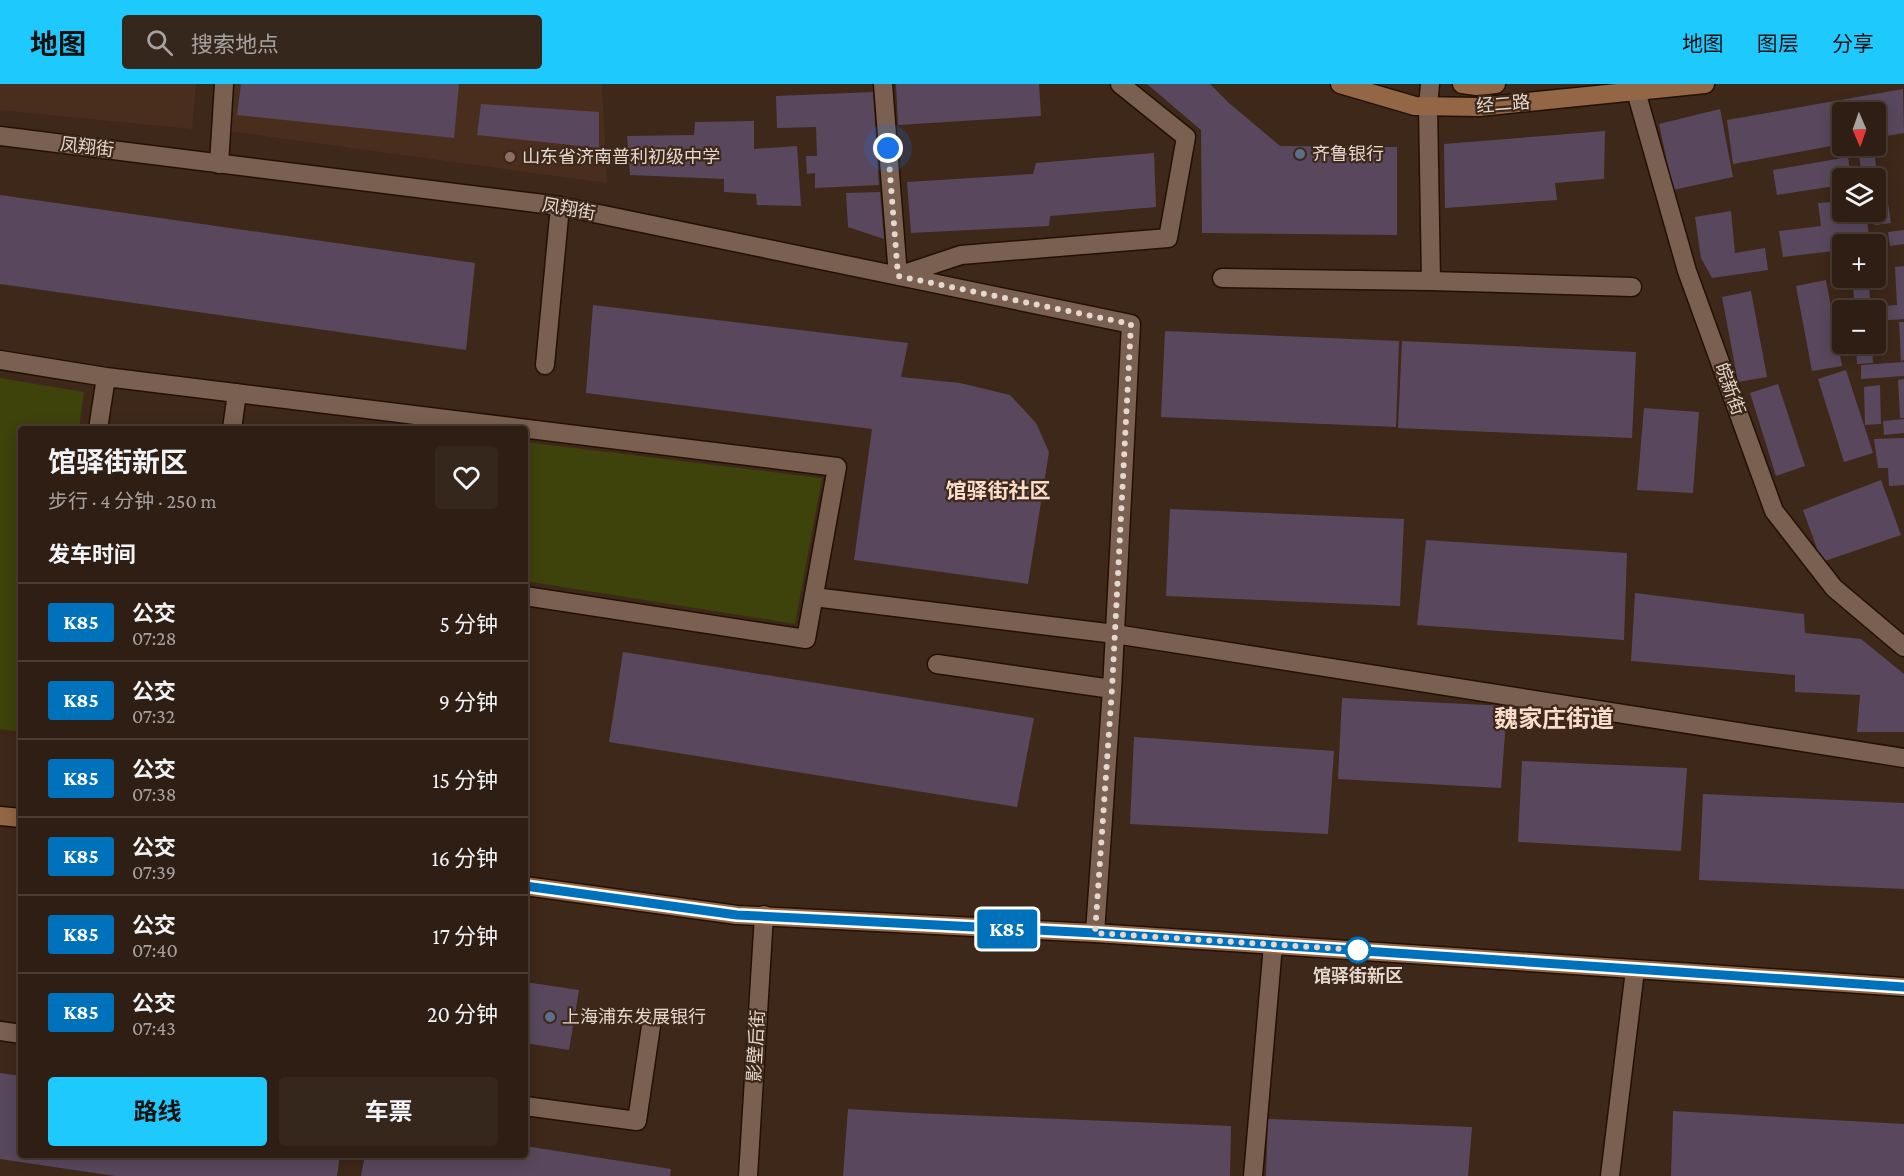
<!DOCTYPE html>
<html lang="zh">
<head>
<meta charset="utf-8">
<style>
	:root { --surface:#2e1e14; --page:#36271d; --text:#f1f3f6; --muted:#a7a2a0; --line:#493c34; --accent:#1ec9fd }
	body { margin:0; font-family:"Crimson Pro","Noto Sans SC",serif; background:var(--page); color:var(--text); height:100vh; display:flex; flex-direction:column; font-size:22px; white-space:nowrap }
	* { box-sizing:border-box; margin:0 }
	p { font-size:20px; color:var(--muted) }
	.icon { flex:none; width:33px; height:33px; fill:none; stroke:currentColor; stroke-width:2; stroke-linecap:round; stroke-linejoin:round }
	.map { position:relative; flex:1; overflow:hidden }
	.sheet { position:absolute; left:18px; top:342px; width:510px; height:732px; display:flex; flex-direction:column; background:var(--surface); border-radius:6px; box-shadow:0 3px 15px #0003,0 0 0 2px var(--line) }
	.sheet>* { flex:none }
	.badge { padding:0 12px; border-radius:4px; font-size:21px; line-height:39px }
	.needle { width:39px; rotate:178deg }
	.controls { position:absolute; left:1832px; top:18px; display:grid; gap:12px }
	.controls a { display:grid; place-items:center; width:54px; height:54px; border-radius:6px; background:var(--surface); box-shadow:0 3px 15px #0003,0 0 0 2px var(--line); font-size:30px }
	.you { position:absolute; width:30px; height:30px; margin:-15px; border:4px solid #fff; border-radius:50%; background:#1a73e8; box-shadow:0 0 0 9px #1a73e833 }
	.map>.badge { position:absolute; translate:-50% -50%; box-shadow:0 0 0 3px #fff }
	h2 { padding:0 30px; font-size:22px; line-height:54px }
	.round { display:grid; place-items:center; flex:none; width:63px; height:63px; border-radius:6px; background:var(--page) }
	.summary { display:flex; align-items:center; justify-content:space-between; height:102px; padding:0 30px }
	h1 { font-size:28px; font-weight:700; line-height:45px }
	.primary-button { display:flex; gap:12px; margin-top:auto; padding:12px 30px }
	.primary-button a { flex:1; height:69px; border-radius:6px; background:var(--accent); color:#111; font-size:24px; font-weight:700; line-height:69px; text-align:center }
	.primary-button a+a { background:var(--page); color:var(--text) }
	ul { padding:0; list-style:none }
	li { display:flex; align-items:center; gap:18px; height:78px; padding:0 30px; border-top:2px solid var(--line) }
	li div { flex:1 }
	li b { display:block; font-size:22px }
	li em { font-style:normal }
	li .badge { min-width:66px; font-weight:700; text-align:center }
	header { display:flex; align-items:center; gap:36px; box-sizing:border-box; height:84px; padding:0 30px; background:var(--accent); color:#111 }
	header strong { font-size:28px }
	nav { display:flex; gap:33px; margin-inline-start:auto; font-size:21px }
	.search { width:420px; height:54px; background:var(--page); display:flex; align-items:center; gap:15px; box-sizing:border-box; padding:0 21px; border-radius:6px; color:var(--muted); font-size:22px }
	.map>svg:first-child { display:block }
</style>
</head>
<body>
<header>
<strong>地图</strong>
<div class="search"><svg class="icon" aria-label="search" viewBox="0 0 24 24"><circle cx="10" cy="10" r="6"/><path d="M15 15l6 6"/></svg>搜索地点</div>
<nav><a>地图</a><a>图层</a><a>分享</a></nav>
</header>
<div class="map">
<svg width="1904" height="1092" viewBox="0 0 1904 1092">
	<rect width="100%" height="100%" fill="#3e281a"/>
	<path fill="#4a2e1d" d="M 0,0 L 196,0 L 192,45 L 0,26 Z
		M 224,0 L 602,0 L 607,99 L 221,46 Z"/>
	<path fill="#3e420b" d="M 0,294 L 84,308 L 79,345 L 21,345 L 21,648 L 0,645 Z
		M 525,358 L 822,394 L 795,540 L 525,497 Z"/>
	<path fill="#59485d" d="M 241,0 L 459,0 L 454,54 L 237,31 Z
		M 896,0 L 1039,0 L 1041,32 L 898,41 Z
		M 1147,0 L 1210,0 L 1229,19 L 1280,62 L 1397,63 L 1397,151 L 1202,149 L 1201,46 Z
		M 1903,5 L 1904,49 L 1875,54 L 1875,28 L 1842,28 L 1842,60 L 1733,80 L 1727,36 Z
		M 873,8 L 879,101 L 815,104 L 815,89 L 807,90 L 806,72 L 817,72 L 816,43 L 777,44 L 776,12 Z
		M 481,20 L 599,28 L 599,64 L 477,51 Z
		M 1720,25 L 1733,93 L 1673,106 L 1659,40 Z
		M 754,37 L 754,65 L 797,62 L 801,122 L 757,121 L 756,110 L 724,108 L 724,95 L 630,91 L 627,52 L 694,51 L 695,38 Z
		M 1605,47 L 1604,95 L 1555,99 L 1557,116 L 1445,124 L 1444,60 Z
		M 1857,62 L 1873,62 L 1878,94 L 1863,94 Z
		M 1154,69 L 1156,123 L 1050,132 L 1049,142 L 911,149 L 907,98 L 1033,90 L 1036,79 Z
		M 1848,73 L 1851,94 L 1842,94 L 1842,101 L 1777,111 L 1773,86 Z
		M 1885,100 L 1891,139 L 1875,141 L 1873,128 L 1875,128 L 1875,102 Z
		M 880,108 L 884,155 L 848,143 L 846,109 Z
		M 0,111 L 475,179 L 466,266 L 0,200 Z
		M 1842,117 L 1842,128 L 1866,128 L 1870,160 L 1842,160 L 1842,166 L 1783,173 L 1779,147 L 1821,142 L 1818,119 Z
		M 1731,127 L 1735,169 L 1765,164 L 1768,186 L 1712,194 L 1701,174 L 1695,133 Z
		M 1904,146 L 1904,160 L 1890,162 L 1888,148 Z
		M 1904,182 L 1904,235 L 1875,237 L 1875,226 L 1857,226 L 1857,224 L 1897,221 L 1895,183 Z
		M 1853,194 L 1869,194 L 1870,222 L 1854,223 Z
		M 1826,196 L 1842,282 L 1812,287 L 1796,202 Z
		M 1751,207 L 1767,293 L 1738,298 L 1722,213 Z
		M 593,221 L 908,259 L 901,293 L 960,299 L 1010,311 L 1036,339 L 1049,368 L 1028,500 L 854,476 L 872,345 L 586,309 Z
		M 1899,238 L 1904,238 L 1904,276 L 1901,277 Z
		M 1165,247 L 1399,257 L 1396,343 L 1161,333 Z
		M 1402,257 L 1636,268 L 1632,354 L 1398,344 Z
		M 1856,260 L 1872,260 L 1873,279 L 1857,280 Z
		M 1904,278 L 1904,292 L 1861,295 L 1861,281 Z
		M 1846,286 L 1873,369 L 1844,378 L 1818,295 Z
		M 1904,295 L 1904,334 L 1900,334 L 1898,296 Z
		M 1778,300 L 1805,382 L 1776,392 L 1750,309 Z
		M 1880,301 L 1881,340 L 1865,341 L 1864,303 Z
		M 1644,324 L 1699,328 L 1693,409 L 1637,406 Z
		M 1904,335 L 1904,349 L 1884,351 L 1883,337 Z
		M 1904,354 L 1904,401 L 1889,402 L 1888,384 L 1878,384 L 1874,355 Z
		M 1881,396 L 1901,451 L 1822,478 L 1803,426 Z
		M 1170,425 L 1404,435 L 1400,522 L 1166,512 Z
		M 1426,456 L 1627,469 L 1624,556 L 1417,541 Z
		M 1635,509 L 1804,530 L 1805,549 L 1861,555 L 1904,590 L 1904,648 L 1857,648 L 1860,611 L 1795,608 L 1795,591 L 1631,577 Z
		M 623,568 L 1034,634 L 1017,723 L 609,658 Z
		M 1342,614 L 1507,622 L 1501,704 L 1338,695 Z
		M 1134,653 L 1334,667 L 1328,750 L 1130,740 Z
		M 1522,677 L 1687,684 L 1681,767 L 1518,758 Z
		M 1703,710 L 1904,719 L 1904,805 L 1699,796 Z
		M 525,898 L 579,906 L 569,966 L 525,959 Z
		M 0,989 L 21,992 L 21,1071 L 340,1071 L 337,1092 L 115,1092 L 0,1075 Z
		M 848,1025 L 915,1029 L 1231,1042 L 1230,1092 L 843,1092 Z
		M 1673,1027 L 1904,1040 L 1904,1092 L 1671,1092 Z
		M 1268,1035 L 1472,1043 L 1468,1092 L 1266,1092 Z
		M 525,1062 L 671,1085 L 670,1092 L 361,1092 L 365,1071 L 525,1071 Z"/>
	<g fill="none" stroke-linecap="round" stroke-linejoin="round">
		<defs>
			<path id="lane" d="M 219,80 L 224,0"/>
			<path id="street" d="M 883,0 L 898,192 L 961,171 L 1168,154 L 1186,53 L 1120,0
				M 1637,0 L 1636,7 L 1641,25 L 1687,187 L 1774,427 L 1834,504 L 1904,563
				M 0,52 L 560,122 L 1131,240 L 1112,605 L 1095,849
				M 1222,194 L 1431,197 L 1428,22 L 1430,0
				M 1431,197 L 1632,203
				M 0,276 L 106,293 L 837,383 L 806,555 L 525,512
				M 545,281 L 560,122
				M 98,345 L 106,293
				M 232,345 L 237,309
				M 814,513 L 1115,550 L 1904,674
				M 937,580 L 1112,605
				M 0,947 L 21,950
				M 525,1022 L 637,1037 L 651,942
				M 748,1092 L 764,831
				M 1253,1092 L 1273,861
				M 1610,1092 L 1635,886"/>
			<path id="secondary" d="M 1340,0 L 1415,22 L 1479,23 L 1705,0
				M 1462,0 L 1477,2 L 1496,0
				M 0,732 L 21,734
				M 525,802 L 737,831 L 1095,849 L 1904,903"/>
		</defs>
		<use href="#lane" stroke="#241004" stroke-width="21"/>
		<use href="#street" stroke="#241004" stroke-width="21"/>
		<use href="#secondary" stroke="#241004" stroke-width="21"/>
		<use href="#lane" stroke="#796051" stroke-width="18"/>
		<use href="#street" stroke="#796051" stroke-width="18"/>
		<use href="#secondary" stroke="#936646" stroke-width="18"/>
	</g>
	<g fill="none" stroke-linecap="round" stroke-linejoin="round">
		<defs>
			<path id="line" d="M 525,802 L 737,831 L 1095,849 L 1904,903"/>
		</defs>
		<use href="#line" stroke="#fff" stroke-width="14"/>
		<use href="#line" stroke="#0072bc" stroke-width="9"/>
		<path stroke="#e5d7ce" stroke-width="6" stroke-dasharray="0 10.8" d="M 888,64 L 898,192 L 1131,240 L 1112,605 L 1095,849 L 1358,866"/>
	</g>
	<g fill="#5c6f8a" stroke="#3e281a" stroke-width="2">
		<circle cx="1300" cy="70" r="6"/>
		<circle cx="550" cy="933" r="6"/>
	</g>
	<circle fill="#8d6e63" stroke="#3e281a" stroke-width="2" cx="510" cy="73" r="6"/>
	<circle fill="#fff" stroke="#0072bc" stroke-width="3" cx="1358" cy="866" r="12"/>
	<g text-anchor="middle" stroke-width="4.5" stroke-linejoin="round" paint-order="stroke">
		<g font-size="18" fill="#e5d7ce" stroke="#3e281a">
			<text transform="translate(1503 20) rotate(-5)" y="6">经二路</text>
			<text transform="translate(87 63) rotate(7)" y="6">凤翔街</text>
			<text transform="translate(569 125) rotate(10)" y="6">凤翔街</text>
			<text transform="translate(1730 305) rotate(70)" y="6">皖新街</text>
			<text transform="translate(756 962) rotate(-87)" y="6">影壁后街</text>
		</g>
		<g font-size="18" fill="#e5d7ce" stroke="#3e281a" text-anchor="start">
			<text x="1312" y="76">齐鲁银行</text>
			<text x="522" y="79">山东省济南普利初级中学</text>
			<text x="562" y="939">上海浦东发展银行</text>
		</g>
		<g font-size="18" font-weight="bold" fill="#e5d7ce" stroke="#3e281a">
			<text x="1358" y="898">馆驿街新区</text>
		</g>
		<g font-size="21" font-weight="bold" fill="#f9dcca" stroke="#3e281a">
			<text x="998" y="414">馆驿街社区</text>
		</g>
		<g font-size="24" font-weight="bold" fill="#f9dcca" stroke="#3e281a">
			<text x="1554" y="643">魏家庄街道</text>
		</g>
	</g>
</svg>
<div class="controls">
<a><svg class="needle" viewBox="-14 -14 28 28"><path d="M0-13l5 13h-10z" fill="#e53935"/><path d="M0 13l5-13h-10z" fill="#a7a2a0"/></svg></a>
<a><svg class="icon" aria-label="layers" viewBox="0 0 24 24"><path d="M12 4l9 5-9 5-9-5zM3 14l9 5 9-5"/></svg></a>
<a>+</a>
<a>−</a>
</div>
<div class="you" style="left:888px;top:64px"></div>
<b class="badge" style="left:1007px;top:845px;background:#0072bc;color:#fff">K85</b>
<section class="sheet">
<div class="summary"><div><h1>馆驿街新区</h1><p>步行 · 4 分钟 · 250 m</p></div><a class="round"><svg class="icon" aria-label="heart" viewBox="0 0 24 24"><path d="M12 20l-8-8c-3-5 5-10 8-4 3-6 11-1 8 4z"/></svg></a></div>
<h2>发车时间</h2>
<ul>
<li><span class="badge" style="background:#0072bc;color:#fff">K85</span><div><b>公交</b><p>07:28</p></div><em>5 分钟</em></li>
<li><span class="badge" style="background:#0072bc;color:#fff">K85</span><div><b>公交</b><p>07:32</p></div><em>9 分钟</em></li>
<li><span class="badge" style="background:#0072bc;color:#fff">K85</span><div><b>公交</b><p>07:38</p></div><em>15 分钟</em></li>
<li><span class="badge" style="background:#0072bc;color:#fff">K85</span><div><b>公交</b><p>07:39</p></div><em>16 分钟</em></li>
<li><span class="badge" style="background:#0072bc;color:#fff">K85</span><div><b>公交</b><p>07:40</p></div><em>17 分钟</em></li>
<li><span class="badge" style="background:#0072bc;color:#fff">K85</span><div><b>公交</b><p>07:43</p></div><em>20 分钟</em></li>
</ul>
<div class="primary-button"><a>路线</a><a>车票</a></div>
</section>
</div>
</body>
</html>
